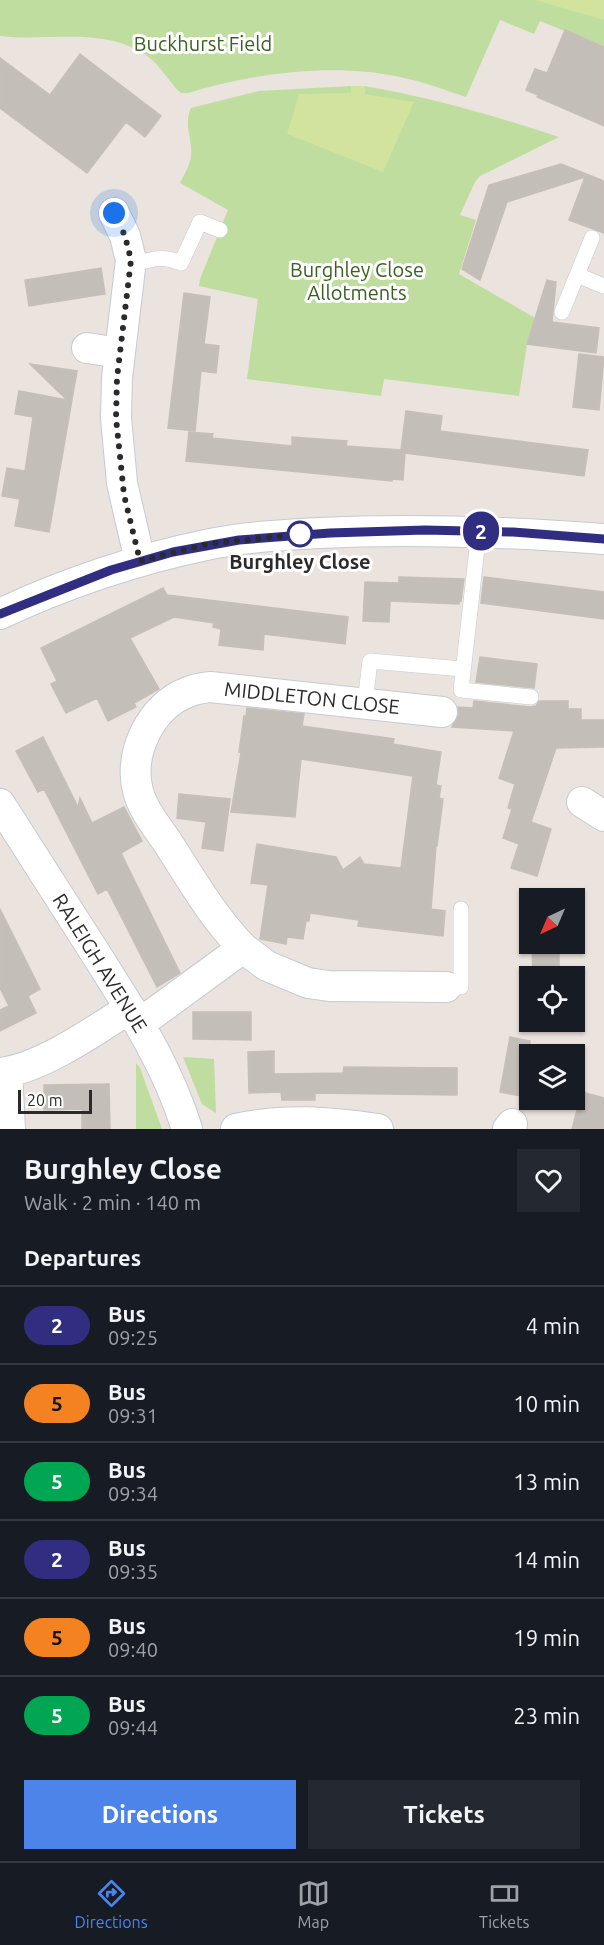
<!DOCTYPE html>
<html lang="en">
<head>
<meta charset="utf-8">
<style>
	:root { --surface:#171b24; --page:#242831; --text:#f1f3f6; --muted:#9ea1a6; --line:#363941; --accent:#4c84ea }
	body { margin:0; font-family:Ubuntu,sans-serif; background:var(--page); color:var(--text); height:100vh; display:flex; flex-direction:column; font-size:22px; white-space:nowrap }
	* { box-sizing:border-box; margin:0 }
	p { font-size:20px; color:var(--muted) }
	.icon { flex:none; width:33px; height:33px; fill:none; stroke:currentColor; stroke-width:2; stroke-linecap:round; stroke-linejoin:round }
	.map { position:relative; height:1129px; overflow:hidden }
	.drawer { display:flex; flex-direction:column; background:var(--surface); flex:1 }
	.drawer>* { flex:none }
	.badge { padding:0 12px; border-radius:20px; font-size:21px; line-height:39px }
	.needle { width:39px; rotate:224deg }
	.buttons { position:absolute; left:519px; top:888px; display:grid; gap:12px }
	.buttons a { display:grid; place-items:center; width:66px; height:66px; border-radius:0px; background:var(--surface); box-shadow:0 2px 4px #0004; font-size:30px }
	.scale { position:absolute; left:18px; bottom:15px; width:74px; box-sizing:border-box; padding-left:6px; border:3px solid #2a2a2a; border-top:0; font-size:16px; line-height:21px; white-space:nowrap; color:#2a2a2a; -webkit-text-stroke:4px #fff; paint-order:stroke }
	.you { position:absolute; width:30px; height:30px; margin:-15px; border:4px solid #fff; border-radius:50%; background:#1a73e8; box-shadow:0 0 0 9px #1a73e833 }
	.map>.badge { position:absolute; translate:-50% -50%; box-shadow:0 0 0 3px #fff }
	h2 { padding:0 24px; font-size:22px; line-height:54px }
	.round { display:grid; place-items:center; flex:none; width:63px; height:63px; border-radius:0px; background:var(--page) }
	.head { display:flex; align-items:center; justify-content:space-between; height:102px; padding:0 24px }
	h1 { font-size:28px; font-weight:700; line-height:45px }
	.button { display:flex; gap:12px; margin-top:auto; padding:12px 24px }
	.button a { flex:1; height:69px; border-radius:0px; background:var(--accent); color:#fff; font-size:24px; font-weight:700; line-height:69px; text-align:center }
	.button a+a { background:var(--page); color:var(--text) }
	ul { padding:0; list-style:none }
	li { display:flex; align-items:center; gap:18px; height:78px; padding:0 24px; border-top:2px solid var(--line) }
	li div { flex:1 }
	li b { display:block; font-size:22px }
	li em { font-style:normal }
	li .badge { min-width:66px; font-weight:700; text-align:center }
	.menu { display:flex; justify-content:space-around; align-items:center; height:84px; border-top:2px solid var(--line); background:var(--surface); font-size:16px; color:var(--muted) }
	.menu a { display:grid; justify-items:center; gap:3px }
	.menu .active { color:var(--accent) }
	.map>svg:first-child { display:block }
</style>
</head>
<body>
<div class="map">
<svg width="604" height="1129" viewBox="0 0 604 1129">
	<rect width="100%" height="100%" fill="#ebe3de"/>
	<path fill="#bedd9f" d="M 0,0 L 604,0 L 604,47 L 540,21 L 534,34 L 500,20 L 466,97 C 445,90 425,82 404,78 C 337,62 254,73 188,93 L 181,93 C 168,82 163,67 146,55 C 101,26 50,42 0,36 Z
		M 351,86 L 351,93 L 365,94 L 364,86 C 430,97 495,116 559,137 L 480,176 L 475,182 L 460,215 L 476,220 L 459,274 L 535,318 L 527,344 L 519,396 L 384,379 L 381,396 L 247,379 L 258,299 L 199,286 L 200,279 L 228,210 L 180,183 C 184,175 190,165 191,156 C 193,138 183,126 191,108 L 259,91 Z
		M 183,1057 L 214,1059 L 216,1113 L 202,1104 Z
		M 136,1063 L 140,1068 L 162,1129 L 136,1129 Z"/>
	<path fill="#d1e39c" d="M 535,0 L 604,0 L 604,20 Z
		M 351,86 L 364,86 L 365,94 L 414,102 L 383,172 L 287,134 L 299,94 L 351,93 Z"/>
	<path fill="#c4beb9" stroke="#c6bfb8" stroke-width="1.5" d="M 565,30 L 604,47 L 604,126 L 537,97 L 538,95 L 526,90 L 535,69 L 547,73 Z
		M 80,54 L 161,116 L 145,137 L 126,122 L 87,173 L 0,108 L 0,58 L 50,95 Z
		M 561,164 L 604,181 L 604,233 L 569,220 L 585,177 L 507,202 L 480,280 L 462,269 L 489,185 Z
		M 101,268 L 105,294 L 29,306 L 25,280 Z
		M 547,280 L 556,282 L 552,322 L 599,328 L 596,353 L 527,344 Z
		M 184,293 L 210,297 L 204,344 L 219,346 L 216,373 L 201,371 L 195,431 L 168,428 Z
		M 579,354 L 604,357 L 599,410 L 573,407 Z
		M 30,364 L 77,371 L 49,532 L 15,526 L 20,499 L 2,496 L 7,468 L 25,471 L 29,445 L 33,417 L 15,414 L 19,391 L 67,400 Z
		M 406,411 L 442,416 L 440,431 L 588,450 L 584,476 L 405,453 L 403,480 L 392,479 L 392,481 L 186,461 L 189,432 L 213,434 L 212,438 L 292,446 L 292,437 L 347,441 L 346,446 L 401,450 Z
		M 399,577 L 464,579 L 461,601 L 459,601 L 459,604 L 390,601 L 389,622 L 363,621 L 365,582 L 399,583 Z
		M 484,577 L 604,592 L 604,619 L 481,603 Z
		M 163,588 L 167,595 L 348,617 L 345,644 L 264,634 L 263,650 L 219,645 L 221,629 L 213,627 L 214,623 L 174,617 L 130,638 L 159,689 L 134,703 L 136,707 L 108,721 L 97,698 L 66,713 L 51,684 L 57,681 L 41,648 Z
		M 480,657 L 537,664 L 534,688 L 476,682 Z
		M 474,701 L 530,707 L 536,706 L 539,701 L 568,701 L 568,709 L 581,709 L 581,720 L 604,720 L 604,747 L 556,748 L 531,822 L 551,829 L 537,876 L 511,868 L 519,844 L 503,838 L 512,809 L 508,808 L 515,784 L 499,778 L 514,731 L 452,727 L 459,714 L 458,707 L 473,708 Z
		M 247,708 L 304,714 L 302,726 L 394,739 L 393,744 L 441,752 L 436,785 L 441,786 L 439,798 L 443,799 L 437,846 L 436,846 L 431,909 L 445,911 L 443,936 L 358,926 L 359,920 L 310,913 L 309,921 L 306,921 L 303,939 L 287,937 L 286,944 L 260,939 L 268,885 L 251,883 L 257,844 L 336,857 L 343,870 L 360,857 L 364,864 L 401,868 L 413,776 L 301,759 L 295,817 L 231,812 L 241,753 L 239,752 L 244,716 L 246,717 Z
		M 43,737 L 78,807 L 80,798 L 92,823 L 124,807 L 142,841 L 121,853 L 180,973 L 157,987 L 107,889 L 98,894 L 44,789 L 38,792 L 16,751 Z
		M 179,794 L 230,799 L 223,851 L 202,848 L 206,822 L 177,818 Z
		M 0,909 L 40,989 L 28,996 L 36,1013 L 0,1031 L 0,1010 L 9,1006 L 0,988 Z
		M 532,944 L 559,944 L 559,976 L 533,976 Z
		M 193,1012 L 251,1012 L 251,1040 L 193,1039 Z
		M 510,1037 L 530,1041 L 530,1081 L 526,1097 L 500,1092 Z
		M 274,1051 L 274,1074 L 343,1073 L 344,1067 L 457,1068 L 457,1095 L 315,1093 L 315,1100 L 282,1100 L 281,1092 L 249,1093 L 248,1052 Z
		M 109,1084 L 110,1129 L 82,1129 L 82,1109 L 44,1110 L 44,1085 Z
		M 582,1092 L 604,1098 L 604,1129 L 572,1129 Z"/>
	<g fill="none" stroke-linecap="round" stroke-linejoin="round">
		<defs>
			<path id="service" d="M 131,266 C 150,259 162,255 181,263 L 200,222 L 220,230
				M 577,275 L 604,286
				M 562,312 L 592,238
				M 479,531 L 461,690 L 531,697
				M 365,703 L 370,661 L 463,669
				M 446,987 L 461,987 L 461,909"/>
			<path id="minor" d="M 114,213 L 125,236 L 131,260 L 117,378 L 116,418 L 122,483 L 140,561
				M 87,348 L 120,353
				M 0,614 C 63,584 138,559 206,545 C 243,537 281,535 319,533 C 414,528 509,532 604,539
				M 582,802 L 604,816
				M 0,804 C 31,853 63,902 94,951 C 130,1008 167,1064 187,1129
				M 243,948 L 267,966 L 308,983 L 329,986 L 446,987
				M 139,1024 L 243,948 C 213,917 191,879 168,843 C 157,827 143,810 138,791 C 128,753 151,706 188,692 C 195,689 203,688 210,687 L 442,712
				M 7,1072 L 10,1129
				M 0,1073 C 40,1069 96,1030 130,1008
				M 236,1129 C 286,1118 328,1122 378,1129
				M 508,1129 L 512,1124"/>
		</defs>
		<use href="#service" stroke="#c5cad3" stroke-width="16"/>
		<use href="#minor" stroke="#c5cad3" stroke-width="32"/>
		<use href="#service" stroke="#fff" stroke-width="15"/>
		<use href="#minor" stroke="#fff" stroke-width="30"/>
	</g>
	<g fill="none" stroke-linecap="round" stroke-linejoin="round">
		<defs>
			<path id="line" d="M 0,614 L 111,570 L 173,552 L 239,540 L 330,533 L 425,530 L 513,532 L 604,539"/>
		</defs>
		<use href="#line" stroke="#fff" stroke-width="14"/>
		<use href="#line" stroke="#312e82" stroke-width="9"/>
		<path stroke="#2a2a2a" stroke-width="6" stroke-dasharray="0 10.8" d="M 114,213 L 125,236 L 131,260 L 117,378 L 116,418 L 124,495 L 140,561 L 208,544 L 300,534"/>
	</g>
	<circle fill="#fff" stroke="#312e82" stroke-width="3" cx="300" cy="534" r="12"/>
	<g text-anchor="middle" stroke-width="6" stroke-linejoin="round" paint-order="stroke">
		<g font-size="20" fill="#396121" stroke="#fff">
			<text x="203" y="51">Buckhurst Field</text>
			<text x="357" y="277">Burghley Close<tspan x="357" dy="23">Allotments</tspan></text>
		</g>
		<g font-size="20" font-weight="bold" fill="#2a2a2a" stroke="#fff">
			<text x="300" y="569">Burghley Close</text>
		</g>
		<g font-size="20" fill="#2a2a2a" stroke="#fff">
			<text transform="translate(312 698) rotate(6)" y="7">MIDDLETON CLOSE</text>
			<text transform="translate(100 963) rotate(58)" y="7">RALEIGH AVENUE</text>
		</g>
	</g>
</svg>
<div class="buttons">
<a><svg class="needle" viewBox="-14 -14 28 28"><path d="M0-13l5 13h-10z" fill="#e53935"/><path d="M0 13l5-13h-10z" fill="#9ea1a6"/></svg></a>
<a><svg class="icon" aria-label="locate" viewBox="0 0 24 24"><circle cx="12" cy="12" r="6"/><path d="M12 2v4M12 18v4M2 12h4M18 12h4"/></svg></a>
<a><svg class="icon" aria-label="layers" viewBox="0 0 24 24"><path d="M12 4l9 5-9 5-9-5zM3 14l9 5 9-5"/></svg></a>
</div>
<div class="scale">20 m</div>
<div class="you" style="left:114px;top:213px"></div>
<b class="badge" style="left:481px;top:531px;background:#312e82;color:#fff">2</b>
</div>
<section class="drawer">
<div class="head"><div><h1>Burghley Close</h1><p>Walk · 2 min · 140 m</p></div><a class="round"><svg class="icon" aria-label="heart" viewBox="0 0 24 24"><path d="M12 20l-8-8c-3-5 5-10 8-4 3-6 11-1 8 4z"/></svg></a></div>
<h2>Departures</h2>
<ul>
<li><span class="badge" style="background:#312e82;color:#fff">2</span><div><b>Bus</b><p>09:25</p></div><em>4 min</em></li>
<li><span class="badge" style="background:#f58220;color:#111">5</span><div><b>Bus</b><p>09:31</p></div><em>10 min</em></li>
<li><span class="badge" style="background:#00a651;color:#fff">5</span><div><b>Bus</b><p>09:34</p></div><em>13 min</em></li>
<li><span class="badge" style="background:#312e82;color:#fff">2</span><div><b>Bus</b><p>09:35</p></div><em>14 min</em></li>
<li><span class="badge" style="background:#f58220;color:#111">5</span><div><b>Bus</b><p>09:40</p></div><em>19 min</em></li>
<li><span class="badge" style="background:#00a651;color:#fff">5</span><div><b>Bus</b><p>09:44</p></div><em>23 min</em></li>
</ul>
<div class="button"><a>Directions</a><a>Tickets</a></div>
</section>
<nav class="menu">
<a class="active"><svg class="icon" aria-label="directions" viewBox="0 0 24 24"><path d="M12 3l9 9-9 9-9-9zM9 14v-3h6M13 9l2 2-2 2"/></svg>Directions</a>
<a><svg class="icon" aria-label="map" viewBox="0 0 24 24"><path d="M3 6l6-2 6 2 6-2v14l-6 2-6-2-6 2zM9 4v14M15 6v14"/></svg>Map</a>
<a><svg class="icon" aria-label="tickets" viewBox="0 0 24 24"><path d="M3 7h18v10H3zM15 7v10"/></svg>Tickets</a>
</nav>
</body>
</html>
